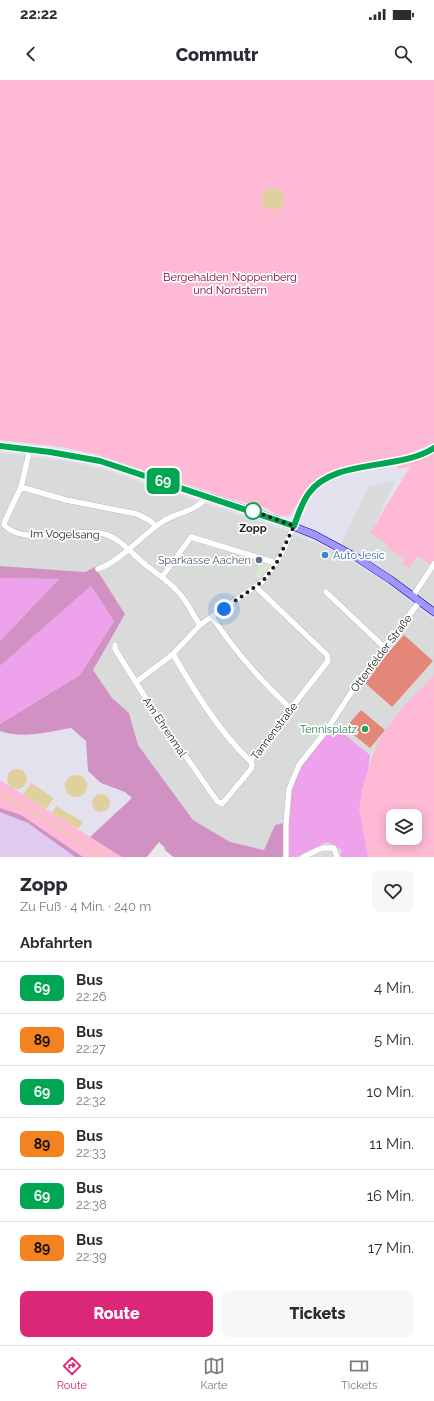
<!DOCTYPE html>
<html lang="de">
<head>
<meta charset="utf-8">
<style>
	:root { --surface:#fff; --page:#f7f7f7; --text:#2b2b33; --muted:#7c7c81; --line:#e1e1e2; --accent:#db2777 }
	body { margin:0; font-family:Raleway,sans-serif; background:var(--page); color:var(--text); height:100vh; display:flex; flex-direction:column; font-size:15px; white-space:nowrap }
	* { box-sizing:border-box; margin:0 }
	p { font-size:13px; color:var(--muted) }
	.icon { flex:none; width:22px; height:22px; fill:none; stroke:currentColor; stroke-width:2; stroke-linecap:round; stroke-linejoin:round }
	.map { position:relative; height:777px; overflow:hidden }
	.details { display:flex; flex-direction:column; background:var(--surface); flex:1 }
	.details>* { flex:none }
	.badge { padding:0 8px; border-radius:6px; font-size:14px; line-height:26px }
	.buttons { position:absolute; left:386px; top:729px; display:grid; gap:8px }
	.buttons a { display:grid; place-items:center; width:36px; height:36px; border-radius:8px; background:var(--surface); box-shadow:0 2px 10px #0003; font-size:20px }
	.you { position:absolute; width:20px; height:20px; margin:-10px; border:3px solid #fff; border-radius:50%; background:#1a73e8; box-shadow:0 0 0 6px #1a73e833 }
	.map>.badge { position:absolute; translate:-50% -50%; box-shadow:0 0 0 2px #fff }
	h2 { padding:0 20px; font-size:15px; line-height:36px }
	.round { display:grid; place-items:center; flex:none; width:42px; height:42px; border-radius:8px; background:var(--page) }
	.headline { display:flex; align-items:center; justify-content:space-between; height:68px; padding:0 20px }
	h1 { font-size:19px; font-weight:800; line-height:30px }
	.cta { display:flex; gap:8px; margin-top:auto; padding:8px 20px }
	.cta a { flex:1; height:46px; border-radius:8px; background:var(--accent); color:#fff; font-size:16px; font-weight:800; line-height:46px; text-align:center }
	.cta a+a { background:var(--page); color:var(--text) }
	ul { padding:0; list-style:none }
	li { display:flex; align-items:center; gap:12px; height:52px; padding:0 20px; border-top:1px solid var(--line) }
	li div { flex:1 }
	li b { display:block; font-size:15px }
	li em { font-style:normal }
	li .badge { min-width:44px; font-weight:700; text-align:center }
	.status { display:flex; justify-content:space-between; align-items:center; height:28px; padding:0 20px; background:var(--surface); direction:ltr }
	.status svg { height:11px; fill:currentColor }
	header { display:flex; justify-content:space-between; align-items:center; height:52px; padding:0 20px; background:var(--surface); font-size:18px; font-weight:800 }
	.dock { display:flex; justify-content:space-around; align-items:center; height:56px; border-top:1px solid var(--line); background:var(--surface); font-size:11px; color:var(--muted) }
	.dock a { display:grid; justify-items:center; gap:2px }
	.dock .on { color:var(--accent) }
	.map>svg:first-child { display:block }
</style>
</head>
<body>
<div class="status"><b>22:22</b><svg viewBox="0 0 49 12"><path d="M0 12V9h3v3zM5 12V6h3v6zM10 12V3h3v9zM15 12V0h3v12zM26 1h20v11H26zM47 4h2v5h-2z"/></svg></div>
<header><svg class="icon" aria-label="back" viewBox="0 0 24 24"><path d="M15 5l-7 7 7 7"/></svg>Commutr<svg class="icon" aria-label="search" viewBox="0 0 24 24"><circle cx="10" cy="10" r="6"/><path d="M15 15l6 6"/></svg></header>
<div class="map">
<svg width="434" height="777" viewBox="0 0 434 777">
	<rect width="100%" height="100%" fill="#e4e1ef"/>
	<path fill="#d9dada" d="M 1,373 L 72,382 L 102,389 L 281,449 L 337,472 L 388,504 L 434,540 L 434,602 L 370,675 L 333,645 L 288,742 L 275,746 L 264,770 L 230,762 L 193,740 L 138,665 L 129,633 L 112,618 L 92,590 L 125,534 L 95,487 L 85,492 L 0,486 L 0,375 Z
		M 395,400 L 373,448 L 434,486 L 434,527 L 393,498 L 341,465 L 368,407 Z
		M 327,762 L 342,770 L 340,777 L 297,777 Z"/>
	<path fill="#e1caef" d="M 0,732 L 28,743 L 75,777 L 0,777 Z"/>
	<path fill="#eea2eb" d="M 0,498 L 59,499 L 0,561 Z
		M 91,506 L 114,541 L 80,595 L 0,644 L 0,586 Z
		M 333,645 L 370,675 L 366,708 L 375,777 L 340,777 L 342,770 L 327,762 L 297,777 L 287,776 L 291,710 L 300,686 Z"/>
	<path fill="#d192c3" d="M 0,486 L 85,492 L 95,487 L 125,534 L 93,590 L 112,618 L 129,633 L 138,665 L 193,740 L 230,762 L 264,770 L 275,745 L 288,742 L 287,775 L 293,777 L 173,777 L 164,769 L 159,763 L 147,777 L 75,777 L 28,743 L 0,732 L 0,701 L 89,758 L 132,718 L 125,712 L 101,703 L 88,691 L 86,661 L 71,648 C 48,652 22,659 0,651 L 0,644 L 80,595 L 114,541 L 91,506 L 0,586 L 0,561 L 59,499 L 0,498 Z"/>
	<path fill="#feb9d4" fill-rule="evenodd" d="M 0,0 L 434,0 L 434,363 L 403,376 L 336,391 L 323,395 L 307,408 L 290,435 C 279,439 271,429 260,426 C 245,422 229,419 214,414 L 214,413 L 94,374 L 62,367 L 0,360 Z
		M 434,371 L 434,481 L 431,485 L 418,476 L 409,488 L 403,484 L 405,480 L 386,467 L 388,464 L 370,453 L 410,387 L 398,389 L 397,385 L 418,378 Z
		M 434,595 L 434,777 L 368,777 L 359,729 L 362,710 L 372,676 L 383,653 L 404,626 ZM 393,736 L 415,736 L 415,758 L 393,758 Z
		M 0,700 L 122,777 L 83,777 L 21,735 L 0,728 Z"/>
	<path fill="#e58778" d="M 404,555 L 433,581 L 392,627 L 363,601 Z
		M 361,630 L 385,650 L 370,668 L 345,648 Z"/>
	<path fill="#e8e8e8" d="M 159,762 L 165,768 L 164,770 L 173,777 L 147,777 Z"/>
	<path fill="#dce4d5" d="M 262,479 L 276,483 L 263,501 L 254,497 Z"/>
	<path fill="#e0d09d" d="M262 119a11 11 0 1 1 22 0a11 11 0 1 1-22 0Z
		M7 699a10 10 0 1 1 20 0a10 10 0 1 1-20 0Z
		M65 706a11 11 0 1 1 22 0a11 11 0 1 1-22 0Z
		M 31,703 L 54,718 L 46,729 L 23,715 Z
		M92 723a9 9 0 1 1 18 0a9 9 0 1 1-18 0Z
		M 56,726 L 83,742 L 78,749 L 52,733 Z"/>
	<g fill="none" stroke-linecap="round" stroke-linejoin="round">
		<path stroke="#e0d09d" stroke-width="1.5" d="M 0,714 L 43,737 L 101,777"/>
		<defs>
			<path id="minor" d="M 30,369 L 21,407 L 5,441 L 4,445 C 23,466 75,449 100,453 C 121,457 131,474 147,486 C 159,495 171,503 180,514 C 188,523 193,535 200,545
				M 21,407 L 66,420 L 137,434 L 149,440 L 156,446
				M 98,489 C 124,479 142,454 165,440 C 179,432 198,431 207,416
				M 162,497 L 191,457 L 276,483
				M 326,512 L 384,567
				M 413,516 L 434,484
				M 212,537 C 235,571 260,600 290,628
				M 115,565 L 115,569 L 152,628 L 217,721 L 222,724 L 251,689 L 252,684 L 250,681 L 328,581 L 327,575 L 256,507
				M 173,574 C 195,612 218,650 250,681
				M 136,602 L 173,574 L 200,545 L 263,501 L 276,483 L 285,467 L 304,420 L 318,404 L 338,393 L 412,378 L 434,368
				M 286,777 L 286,745 L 289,709 L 299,685 L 326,651 L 362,596 L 420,521
				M 303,777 L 322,768 L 334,768 L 337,777"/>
			<path id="major" d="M 0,366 L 50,372 L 100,381 L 275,439 L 315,455 L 356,477 L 391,500 L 434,532"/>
		</defs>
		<use href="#minor" stroke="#a3a3a3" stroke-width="6"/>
		<use href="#major" stroke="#1d0095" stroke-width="8"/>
		<use href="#minor" stroke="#fff" stroke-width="5.5"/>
		<use href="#major" stroke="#a096ff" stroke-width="7"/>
	</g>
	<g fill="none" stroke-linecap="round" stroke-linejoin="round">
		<defs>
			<path id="line" d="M 0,366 L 50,372 L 100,381 L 294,446 C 298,435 302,422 309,413 C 334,378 399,391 434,368"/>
		</defs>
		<use href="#line" stroke="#fff" stroke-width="9"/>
		<use href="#line" stroke="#00a651" stroke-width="6"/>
		<path stroke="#1c1c1c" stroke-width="4" stroke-dasharray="0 7.2" d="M 224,529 L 263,501 L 276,484 L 294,446 L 253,431"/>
	</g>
	<circle fill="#fff" stroke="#00a651" stroke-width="2" cx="253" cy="431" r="8"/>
	<circle fill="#3f7fe0" stroke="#fff" stroke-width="1.5" cx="325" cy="475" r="4"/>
	<circle fill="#5c6f8a" stroke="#fff" stroke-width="1.5" cx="259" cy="480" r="4"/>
	<circle fill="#2e9e5b" stroke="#fff" stroke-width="1.5" cx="365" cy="649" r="4"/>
	<g text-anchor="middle" stroke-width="3.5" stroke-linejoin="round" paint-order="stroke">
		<g font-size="11" fill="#820334" stroke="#fff">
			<text x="230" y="201">Bergehalden Noppenberg<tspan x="230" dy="13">und Nordstern</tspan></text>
		</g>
		<g font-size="11" font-weight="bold" fill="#1c1c1c" stroke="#fff">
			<text x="253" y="452">Zopp</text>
		</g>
		<g font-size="11" fill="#1c1c1c" stroke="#fff">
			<text transform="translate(65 454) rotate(1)" y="4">Im Vogelsang</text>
			<text transform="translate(381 573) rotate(-53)" y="4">Ottenfelder Straße</text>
			<text transform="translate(165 647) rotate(56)" y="4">Am Ehrenmal</text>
			<text transform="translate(274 651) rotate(-53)" y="4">Tannenstraße</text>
		</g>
		<g font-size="11" fill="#366cbe" stroke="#fff" text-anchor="start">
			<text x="333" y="479">Auto Jesic</text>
		</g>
		<g font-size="11" fill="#4e5e75" stroke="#fff" text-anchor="end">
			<text x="251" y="484">Sparkasse Aachen</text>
		</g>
		<g font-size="11" fill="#27864d" stroke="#fff" text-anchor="end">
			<text x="357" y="653">Tennisplatz</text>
		</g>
	</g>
</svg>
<div class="buttons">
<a><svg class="icon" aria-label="layers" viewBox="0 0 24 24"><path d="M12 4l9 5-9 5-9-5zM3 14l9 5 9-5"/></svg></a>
</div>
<div class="you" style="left:224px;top:529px"></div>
<b class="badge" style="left:163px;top:401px;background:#00a651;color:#fff">69</b>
</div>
<section class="details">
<div class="headline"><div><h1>Zopp</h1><p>Zu Fuß · 4 Min. · 240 m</p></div><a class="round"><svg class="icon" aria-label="heart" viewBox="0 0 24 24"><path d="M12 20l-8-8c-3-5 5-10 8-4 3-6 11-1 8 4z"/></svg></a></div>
<h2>Abfahrten</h2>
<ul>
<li><span class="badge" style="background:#00a651;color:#fff">69</span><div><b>Bus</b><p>22:26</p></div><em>4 Min.</em></li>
<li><span class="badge" style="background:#f58220;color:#111">89</span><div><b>Bus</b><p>22:27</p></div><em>5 Min.</em></li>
<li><span class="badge" style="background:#00a651;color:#fff">69</span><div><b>Bus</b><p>22:32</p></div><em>10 Min.</em></li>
<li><span class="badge" style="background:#f58220;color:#111">89</span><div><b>Bus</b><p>22:33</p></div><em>11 Min.</em></li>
<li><span class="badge" style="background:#00a651;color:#fff">69</span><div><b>Bus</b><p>22:38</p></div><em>16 Min.</em></li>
<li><span class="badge" style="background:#f58220;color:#111">89</span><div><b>Bus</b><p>22:39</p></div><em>17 Min.</em></li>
</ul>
<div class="cta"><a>Route</a><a>Tickets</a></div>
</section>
<nav class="dock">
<a class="on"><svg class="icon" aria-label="directions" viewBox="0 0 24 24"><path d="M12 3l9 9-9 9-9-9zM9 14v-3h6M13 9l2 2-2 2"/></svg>Route</a>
<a><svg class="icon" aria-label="map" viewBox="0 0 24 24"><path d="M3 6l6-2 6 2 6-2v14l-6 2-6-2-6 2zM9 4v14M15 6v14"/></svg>Karte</a>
<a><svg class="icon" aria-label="tickets" viewBox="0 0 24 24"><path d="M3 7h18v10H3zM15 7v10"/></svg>Tickets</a>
</nav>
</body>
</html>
